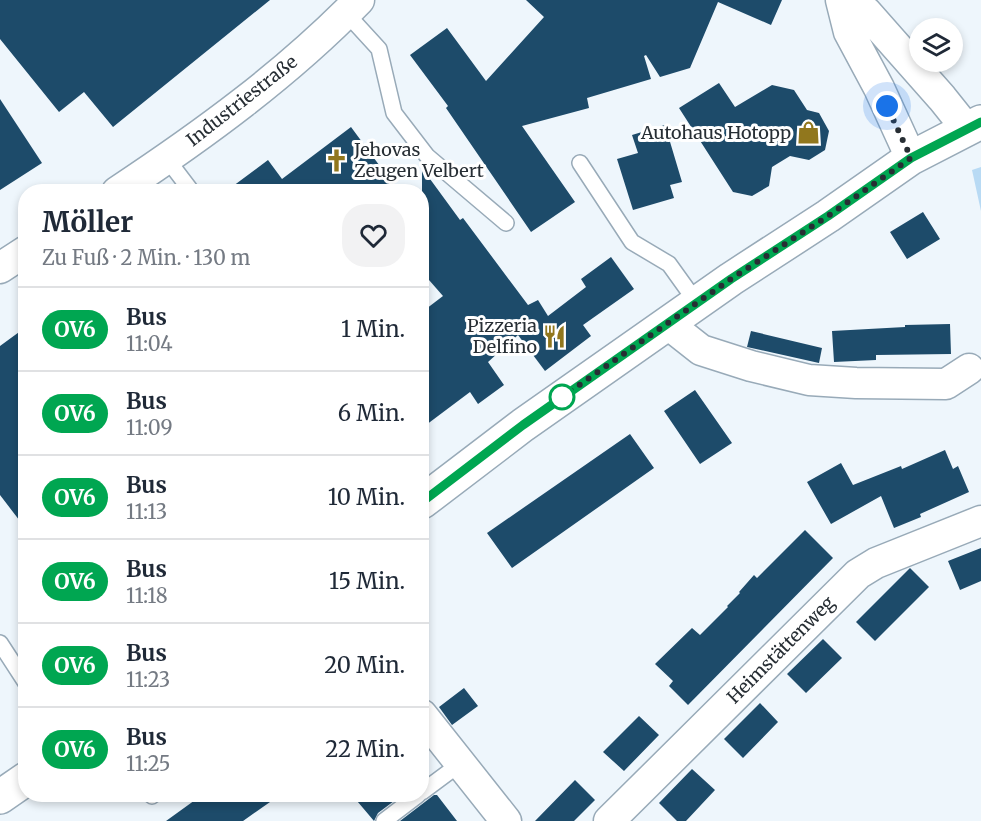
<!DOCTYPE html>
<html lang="de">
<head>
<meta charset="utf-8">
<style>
	:root { --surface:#fff; --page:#f2f2f3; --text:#1f2937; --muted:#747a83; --line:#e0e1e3 }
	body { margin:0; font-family:Merriweather,serif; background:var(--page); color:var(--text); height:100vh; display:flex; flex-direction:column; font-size:22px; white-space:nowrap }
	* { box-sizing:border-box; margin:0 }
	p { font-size:20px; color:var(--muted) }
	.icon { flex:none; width:33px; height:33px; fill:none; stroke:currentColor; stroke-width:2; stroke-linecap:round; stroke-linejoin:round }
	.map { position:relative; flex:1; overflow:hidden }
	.drawer { position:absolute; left:18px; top:184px; width:411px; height:618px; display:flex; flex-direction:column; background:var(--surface); border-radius:24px; box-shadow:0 3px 9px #0003 }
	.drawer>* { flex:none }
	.badge { padding:0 12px; border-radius:20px; font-size:21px; line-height:39px }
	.fabs { position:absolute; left:909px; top:18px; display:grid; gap:12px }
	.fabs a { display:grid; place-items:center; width:54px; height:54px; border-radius:50%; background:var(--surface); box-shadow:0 3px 9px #0003; font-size:30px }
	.you { position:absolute; width:30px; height:30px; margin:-15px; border:4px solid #fff; border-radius:50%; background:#1a73e8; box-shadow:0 0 0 9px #1a73e833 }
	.map>.badge { position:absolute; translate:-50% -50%; box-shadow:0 0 0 3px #fff }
	.round { display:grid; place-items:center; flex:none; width:63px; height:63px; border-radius:24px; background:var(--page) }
	.headline { display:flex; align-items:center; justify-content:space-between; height:102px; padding:0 24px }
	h1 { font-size:28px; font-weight:700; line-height:45px }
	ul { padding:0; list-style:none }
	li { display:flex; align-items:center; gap:18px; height:84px; padding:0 24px; border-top:2px solid var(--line) }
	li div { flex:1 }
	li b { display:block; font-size:22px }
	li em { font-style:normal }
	li .badge { min-width:66px; font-weight:700; text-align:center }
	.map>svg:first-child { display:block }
</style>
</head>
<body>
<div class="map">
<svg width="981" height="821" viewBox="0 0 981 821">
	<rect width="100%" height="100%" fill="#eef6fc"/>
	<path fill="#b8daf4" d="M 981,167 L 981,211 L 972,170 Z"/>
	<path fill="#1d4b6a" d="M 0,0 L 270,0 L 113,127 L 84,92 L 59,112 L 0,39 Z
		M 526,0 L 782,0 L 771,25 L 718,2 L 690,68 L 660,77 L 646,55 L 644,56 L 651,79 L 587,98 L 589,108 L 522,126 L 575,202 L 531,232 L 446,108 L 448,106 L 410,55 L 447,28 L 486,81 L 544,17 Z
		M 719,83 L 735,107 L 772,85 L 794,90 L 807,110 L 819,113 L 829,131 L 825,150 L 809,160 L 790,156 L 772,167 L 769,186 L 752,196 L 733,192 L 679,108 Z
		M 0,99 L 42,163 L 0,190 Z
		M 665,125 L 682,182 L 670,185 L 674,198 L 633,210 L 617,159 L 638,153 L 632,135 Z
		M 351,127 L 399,192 L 225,192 L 268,160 L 282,179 Z
		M 422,168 L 460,220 L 463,218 L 528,305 L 538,300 L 548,316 L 586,287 L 581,279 L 611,257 L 634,289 L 583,325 L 591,336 L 545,371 L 518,335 L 488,362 L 504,385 L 478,404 L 470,392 L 422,428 L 422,312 L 443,296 L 422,272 Z
		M 923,212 L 940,239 L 907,259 L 890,232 Z
		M 950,324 L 951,354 L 876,355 L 876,360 L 834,362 L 832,331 L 905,327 L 905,325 Z
		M 26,327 L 26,529 L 0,495 L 0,346 Z
		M 751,331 L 822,348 L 819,363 L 747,347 Z
		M 695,390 L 732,443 L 700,464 L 664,411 Z
		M 630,434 L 654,468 L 512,568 L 487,533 Z
		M 945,450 L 953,469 L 958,466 L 969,492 L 920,514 L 921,517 L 894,528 L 881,496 L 831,524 L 807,482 L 841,463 L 853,485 L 901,466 L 902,469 Z
		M 805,530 L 833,558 L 688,705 L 669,686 L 673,681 L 655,664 L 692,628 L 700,635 L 728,607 L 727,606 L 740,593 L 739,592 L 754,575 L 757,578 Z
		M 981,548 L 981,581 L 960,590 L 948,561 Z
		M 910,568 L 929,587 L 875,641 L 856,622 Z
		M 823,639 L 842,658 L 806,693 L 787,674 Z
		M 464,688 L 478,706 L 452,725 L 439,707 Z
		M 760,703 L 778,722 L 743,758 L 724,739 Z
		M 639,716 L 659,735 L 624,771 L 603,752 Z
		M 692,769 L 715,790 L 686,821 L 677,821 L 659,803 Z
		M 575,780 L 595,800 L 574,821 L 535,821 Z
		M 202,795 L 280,795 L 243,821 L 166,821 Z
		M 352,795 L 402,795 L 378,813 L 374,821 Z
		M 434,795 L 437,795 L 457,821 L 400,821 Z"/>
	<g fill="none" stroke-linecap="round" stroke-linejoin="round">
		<defs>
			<path id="service" d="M 346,13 L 379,49 L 394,113 L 427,156 L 506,223
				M 167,159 L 192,192
				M 580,163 L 632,242 L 669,264 L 697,303
				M 0,643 L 26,683
				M 422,792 L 461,763
				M 152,796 L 153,795
				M 384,821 L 418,795"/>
			<path id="minor" d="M 841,0 L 849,32 L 879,88 L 911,158
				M 844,0 L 866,12 L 942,98 L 966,128
				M 117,192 C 203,135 287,74 359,0
				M 0,268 L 26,251
				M 668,324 L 701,350 L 751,366 L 809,380 L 856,383 L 946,384 L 969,369
				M 422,715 L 506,821
				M 609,821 L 858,574 L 876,563 L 981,521"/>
			<path id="secondary" d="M 422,502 L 523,425 L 731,279 L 828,216 L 911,158 L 981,122
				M 0,797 L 26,779"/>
		</defs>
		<use href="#service" stroke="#98aab8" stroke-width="18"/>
		<use href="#minor" stroke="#98aab8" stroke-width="33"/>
		<use href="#secondary" stroke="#98aab8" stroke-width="36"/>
		<use href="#service" stroke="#fff" stroke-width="15"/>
		<use href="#minor" stroke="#fff" stroke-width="30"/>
		<use href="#secondary" stroke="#fff" stroke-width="33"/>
	</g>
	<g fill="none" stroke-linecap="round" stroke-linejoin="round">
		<defs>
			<path id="line" d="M 422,502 L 523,425 L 731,279 L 828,216 L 911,158 L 981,122"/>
		</defs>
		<use href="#line" stroke="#fff" stroke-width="14"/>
		<use href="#line" stroke="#00a651" stroke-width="9"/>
		<path stroke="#272e34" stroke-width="6" stroke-dasharray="0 10.8" d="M 562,397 L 731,279 L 828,216 L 911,158 L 887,106"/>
	</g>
	<defs>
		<symbol id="shop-bare" viewBox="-9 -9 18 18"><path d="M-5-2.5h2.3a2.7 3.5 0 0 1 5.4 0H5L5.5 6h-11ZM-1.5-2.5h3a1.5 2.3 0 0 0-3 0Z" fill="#91771d" stroke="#fff" stroke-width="2.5" paint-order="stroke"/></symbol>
		<symbol id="church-bare" viewBox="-9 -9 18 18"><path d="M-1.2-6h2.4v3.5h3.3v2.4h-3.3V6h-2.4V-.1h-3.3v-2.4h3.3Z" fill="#91771d" stroke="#fff" stroke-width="2.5" paint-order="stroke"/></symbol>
		<symbol id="restaurant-bare" viewBox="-9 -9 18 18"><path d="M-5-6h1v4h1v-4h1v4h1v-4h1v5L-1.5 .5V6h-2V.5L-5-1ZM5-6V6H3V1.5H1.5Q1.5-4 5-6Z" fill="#91771d" stroke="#fff" stroke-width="2.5" paint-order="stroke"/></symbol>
	</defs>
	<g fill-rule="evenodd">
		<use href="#shop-bare" x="792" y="116" width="33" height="33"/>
		<use href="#church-bare" x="320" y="144" width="33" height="33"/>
		<use href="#restaurant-bare" x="538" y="320" width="33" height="33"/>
	</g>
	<circle fill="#fff" stroke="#00a651" stroke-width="3" cx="562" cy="397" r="12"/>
	<g text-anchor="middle" stroke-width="6" stroke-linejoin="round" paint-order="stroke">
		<g font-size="18" fill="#272e34" stroke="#fff">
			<text transform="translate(242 101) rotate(-38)" y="6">Industriestraße</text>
			<text transform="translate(781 650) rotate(-45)" y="6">Heimstättenweg</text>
		</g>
		<g font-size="18" fill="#272e34" stroke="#fff" text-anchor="end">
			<text x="791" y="139">Autohaus Hotopp</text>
			<text x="354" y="156" text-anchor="start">Jehovas<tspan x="354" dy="21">Zeugen Velbert</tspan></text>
			<text x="537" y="332">Pizzeria<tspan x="537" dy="21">Delfino</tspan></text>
		</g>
	</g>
</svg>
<div class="fabs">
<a><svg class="icon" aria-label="layers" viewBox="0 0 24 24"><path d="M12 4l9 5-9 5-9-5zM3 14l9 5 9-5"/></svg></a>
</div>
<div class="you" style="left:887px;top:106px"></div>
<section class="drawer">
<div class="headline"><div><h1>Möller</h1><p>Zu Fuß · 2 Min. · 130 m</p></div><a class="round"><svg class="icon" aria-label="heart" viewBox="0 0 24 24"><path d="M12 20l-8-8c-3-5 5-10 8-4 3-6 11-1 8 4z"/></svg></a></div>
<ul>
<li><span class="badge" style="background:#00a651;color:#fff">OV6</span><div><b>Bus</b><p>11:04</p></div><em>1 Min.</em></li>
<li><span class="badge" style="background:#00a651;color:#fff">OV6</span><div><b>Bus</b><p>11:09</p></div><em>6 Min.</em></li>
<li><span class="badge" style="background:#00a651;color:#fff">OV6</span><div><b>Bus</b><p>11:13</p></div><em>10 Min.</em></li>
<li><span class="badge" style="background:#00a651;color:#fff">OV6</span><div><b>Bus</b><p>11:18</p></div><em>15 Min.</em></li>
<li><span class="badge" style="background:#00a651;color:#fff">OV6</span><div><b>Bus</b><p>11:23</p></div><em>20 Min.</em></li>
<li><span class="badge" style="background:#00a651;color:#fff">OV6</span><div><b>Bus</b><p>11:25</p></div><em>22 Min.</em></li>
</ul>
</section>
</div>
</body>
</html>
